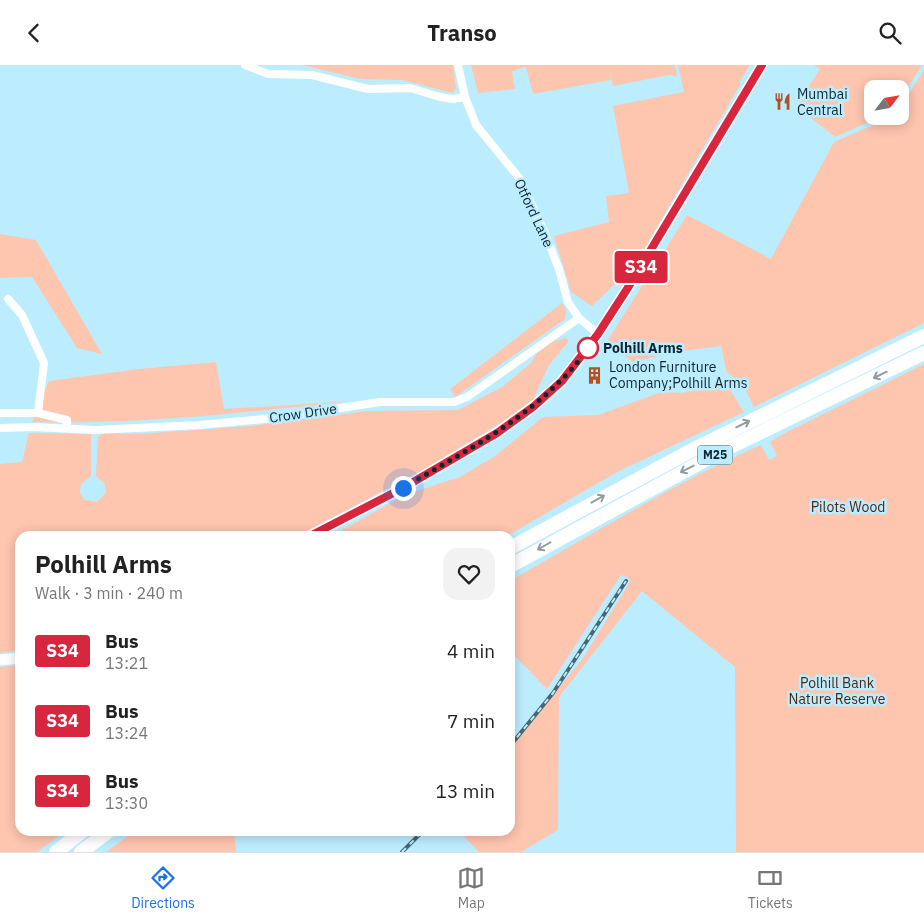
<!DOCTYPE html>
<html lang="en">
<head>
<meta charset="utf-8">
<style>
	:root { --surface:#fff; --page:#f2f2f2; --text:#222; --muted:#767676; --line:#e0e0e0; --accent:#1a73e8 }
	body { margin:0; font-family:"IBM Plex Sans",sans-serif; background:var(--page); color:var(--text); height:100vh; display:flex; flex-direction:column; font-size:19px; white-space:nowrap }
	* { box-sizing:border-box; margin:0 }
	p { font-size:16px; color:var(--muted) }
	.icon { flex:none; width:28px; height:28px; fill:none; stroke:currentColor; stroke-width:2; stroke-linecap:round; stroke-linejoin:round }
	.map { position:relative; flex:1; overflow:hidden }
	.drawer { position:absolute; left:15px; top:466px; width:500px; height:305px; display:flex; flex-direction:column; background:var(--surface); border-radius:15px; box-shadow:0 2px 12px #0003 }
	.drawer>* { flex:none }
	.badge { padding:0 10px; border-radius:4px; font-size:18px; line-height:32px }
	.needle { width:32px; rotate:59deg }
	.controls { position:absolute; left:864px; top:15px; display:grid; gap:10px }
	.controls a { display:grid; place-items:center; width:45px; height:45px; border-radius:10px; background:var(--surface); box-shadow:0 2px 12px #0003; font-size:25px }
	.you { position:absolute; width:25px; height:25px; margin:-12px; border:4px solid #fff; border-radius:50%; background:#1a73e8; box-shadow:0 0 0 8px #1a73e833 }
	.map>.badge { position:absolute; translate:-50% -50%; box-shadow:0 0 0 2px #fff }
	.round { display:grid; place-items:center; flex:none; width:52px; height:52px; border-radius:15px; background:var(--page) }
	.headline { display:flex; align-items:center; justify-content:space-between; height:85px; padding:0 20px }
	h1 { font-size:24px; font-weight:700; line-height:38px }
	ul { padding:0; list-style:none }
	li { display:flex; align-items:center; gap:15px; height:70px; padding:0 20px }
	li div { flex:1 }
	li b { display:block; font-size:19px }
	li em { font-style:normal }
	li .badge { min-width:55px; font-weight:700; text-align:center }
	header { display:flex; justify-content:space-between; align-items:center; height:65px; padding:0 20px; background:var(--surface); font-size:22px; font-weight:700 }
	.dock { display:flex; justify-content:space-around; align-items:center; height:70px; border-top:1px solid var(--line); background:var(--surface); font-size:14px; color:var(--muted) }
	.dock a { display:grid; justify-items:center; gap:2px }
	.dock .selected { color:var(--accent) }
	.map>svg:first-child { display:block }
</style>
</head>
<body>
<header><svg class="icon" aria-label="back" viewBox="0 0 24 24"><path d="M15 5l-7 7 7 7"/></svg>Transo<svg class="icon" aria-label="search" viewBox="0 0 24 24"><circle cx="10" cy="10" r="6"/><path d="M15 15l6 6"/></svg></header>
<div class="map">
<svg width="924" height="787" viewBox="0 0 924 787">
	<rect width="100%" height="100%" fill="#bcedff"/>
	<path fill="#fec5af" d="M 302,0 L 453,0 L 456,23 L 453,28 L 402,15 L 360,14 Z
		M 471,0 L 608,0 L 611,15 L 533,29 L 526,2 L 512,6 L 515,24 L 478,28 Z
		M 608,0 L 675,0 L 677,11 L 669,10 L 613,21 Z
		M 678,0 L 750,0 L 740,16 L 740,20 L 634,201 L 592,241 L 571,227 L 554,171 L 609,157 L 606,131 L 629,128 L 613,41 L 684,27 Z
		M 814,0 L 922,0 L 900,35 L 900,24 L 872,24 L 872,51 L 882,51 L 835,72 L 796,41 L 820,4 Z
		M 924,5 L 924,258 L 754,342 L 743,320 L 726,306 L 721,281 L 676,287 L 633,297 L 606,278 L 687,150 L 771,194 L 834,77 L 894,51 L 900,51 L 900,43 Z
		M 0,169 L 36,175 L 102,289 L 77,283 L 32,212 L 0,213 Z
		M 562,238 L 566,246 L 565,254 L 455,332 L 450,324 Z
		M 566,273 L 569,276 L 549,300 L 533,335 L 504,356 L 421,406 L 297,471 L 20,471 L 20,585 L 0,588 L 0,399 L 22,397 L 29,368 L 91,369 L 91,411 L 81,419 L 80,427 L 84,435 L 97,437 L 106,428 L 105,419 L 96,411 L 98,372 L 103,368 L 138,369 L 251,361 L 368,346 L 458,345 L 502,322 L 531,298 L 537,288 L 554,276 Z
		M 216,297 L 224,344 L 353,336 C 246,347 139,360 32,357 L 49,316 L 139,304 Z
		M 924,299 L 924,787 L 736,787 L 735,602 L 642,526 L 559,632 L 558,765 L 521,787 L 479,787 L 459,766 L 510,766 L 510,683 L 583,593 L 630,517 L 629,513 L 621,510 L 547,624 L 510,586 L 510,516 C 593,469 674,418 761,380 L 769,395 L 777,391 L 770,377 L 783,369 Z
		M 721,318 L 728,321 L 744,347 L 617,407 L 507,471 L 331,471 L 407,429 L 460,412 L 495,391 L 543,352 L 598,350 L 662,327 L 682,328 Z
		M 20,600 L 20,766 L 66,766 L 37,787 L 0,787 L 0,602 Z
		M 135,766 L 234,766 L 236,787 L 106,787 Z"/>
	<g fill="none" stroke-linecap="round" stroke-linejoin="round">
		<path stroke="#fff" stroke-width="8" d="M 245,0 L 268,9 L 312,10 L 368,24 L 410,23 L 440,32 L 453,34 L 465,32
			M 458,0 L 465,32 L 476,60 L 520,114 L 544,166 L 559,204 L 568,237 L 579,253 L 598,269
			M 8,234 L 22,250 L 44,298 L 38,348
			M 0,348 L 38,348 L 67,355 L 67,363
			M 0,363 L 34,362 L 94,365 L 199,360 L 275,353 L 380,337 L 454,337 L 467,332 L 579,253"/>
		<path stroke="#fff" stroke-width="11" d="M 310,471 L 403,423 L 497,368 L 543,334 L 562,316 L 598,269 L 629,221 L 762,0
			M 0,595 L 20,593"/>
		<path stroke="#fff" stroke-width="14" d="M 510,483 L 696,383 L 924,271
			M 510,501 L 718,388 L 924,288
			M 56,787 L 83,766
			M 81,787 L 109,766"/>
		<defs>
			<path id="rail" d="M 510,681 L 553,628 L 626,516
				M 402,787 L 423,766"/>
		</defs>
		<use href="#rail" stroke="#466773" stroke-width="4"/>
		<use href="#rail" stroke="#bcedff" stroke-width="2" stroke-dasharray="5.5" stroke-linecap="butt"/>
	</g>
	<defs><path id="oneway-shaft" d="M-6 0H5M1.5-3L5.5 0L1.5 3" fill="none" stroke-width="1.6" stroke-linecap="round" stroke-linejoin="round" transform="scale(1.25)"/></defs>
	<g stroke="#929da1">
		<use href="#oneway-shaft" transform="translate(880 310) rotate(154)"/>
		<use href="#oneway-shaft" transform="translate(743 359) rotate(-26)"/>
		<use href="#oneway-shaft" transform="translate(687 404) rotate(153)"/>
		<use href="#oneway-shaft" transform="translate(598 434) rotate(-29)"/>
		<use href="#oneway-shaft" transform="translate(544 481) rotate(150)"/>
	</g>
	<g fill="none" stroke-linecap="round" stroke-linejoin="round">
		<defs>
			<path id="line" d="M 310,471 L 403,423 L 497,368 L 533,342 L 562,316 L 598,269 L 629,221 L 762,0"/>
		</defs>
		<use href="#line" stroke="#fff" stroke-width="11"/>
		<use href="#line" stroke="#d7263d" stroke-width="8"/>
		<path stroke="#0d262f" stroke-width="5" stroke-dasharray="0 9" d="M 403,423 C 473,381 541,349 590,281 L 588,283"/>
	</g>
	<defs>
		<symbol id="restaurant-bare" viewBox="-9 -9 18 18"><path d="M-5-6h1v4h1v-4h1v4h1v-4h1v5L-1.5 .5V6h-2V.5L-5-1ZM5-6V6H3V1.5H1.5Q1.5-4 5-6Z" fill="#b44f21" stroke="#bcedff" stroke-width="2.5" paint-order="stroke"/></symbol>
		<symbol id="building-bare" viewBox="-9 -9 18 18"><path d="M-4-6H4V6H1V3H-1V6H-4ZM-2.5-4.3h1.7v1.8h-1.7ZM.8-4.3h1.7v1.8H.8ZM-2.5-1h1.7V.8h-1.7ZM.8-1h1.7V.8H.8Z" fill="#b44f21" stroke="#bcedff" stroke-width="2.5" paint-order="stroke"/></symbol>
	</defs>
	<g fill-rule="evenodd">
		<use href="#restaurant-bare" x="770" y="24" width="25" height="25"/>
		<use href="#building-bare" x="582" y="298" width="25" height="25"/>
	</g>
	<circle fill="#fff" stroke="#d7263d" stroke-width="2.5" cx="588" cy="283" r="10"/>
	<g text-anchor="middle" stroke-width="5" stroke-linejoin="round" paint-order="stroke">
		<rect fill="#bcedff" stroke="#42626d" stroke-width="1" x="697.5" y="380.5" width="35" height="19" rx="4"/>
		<g font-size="12" font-weight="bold" fill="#0d262f">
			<text x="715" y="394">M25</text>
		</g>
		<g font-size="14" fill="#0d262f" stroke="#bcedff" text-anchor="start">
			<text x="797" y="34">Mumbai<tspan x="797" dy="16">Central</tspan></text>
			<text x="609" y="307">London Furniture<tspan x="609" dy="16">Company;Polhill Arms</tspan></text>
		</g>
		<g font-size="14" fill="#0d262f" stroke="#bcedff">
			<text transform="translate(534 148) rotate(65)" y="5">Otford Lane</text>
			<text transform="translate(303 348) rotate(-8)" y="5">Crow Drive</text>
		</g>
		<g font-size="14" font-weight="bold" fill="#0d262f" stroke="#bcedff" text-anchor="start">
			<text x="603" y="288">Polhill Arms</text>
		</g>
		<g font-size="14" fill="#4f2513" stroke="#bcedff">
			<text x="848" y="447">Pilots Wood</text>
			<text x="837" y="623">Polhill Bank<tspan x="837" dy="16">Nature Reserve</tspan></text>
		</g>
	</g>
</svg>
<div class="controls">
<a><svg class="needle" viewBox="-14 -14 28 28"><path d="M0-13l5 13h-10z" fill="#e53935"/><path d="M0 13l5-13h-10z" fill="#767676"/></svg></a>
</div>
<div class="you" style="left:403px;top:423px"></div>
<b class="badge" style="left:641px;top:202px;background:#d7263d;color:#fff">S34</b>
<section class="drawer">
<div class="headline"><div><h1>Polhill Arms</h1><p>Walk · 3 min · 240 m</p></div><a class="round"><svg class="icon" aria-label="heart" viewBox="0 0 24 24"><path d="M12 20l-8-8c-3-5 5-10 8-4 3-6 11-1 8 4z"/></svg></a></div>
<ul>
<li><span class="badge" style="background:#d7263d;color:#fff">S34</span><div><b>Bus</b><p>13:21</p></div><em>4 min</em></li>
<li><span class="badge" style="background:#d7263d;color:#fff">S34</span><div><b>Bus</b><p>13:24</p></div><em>7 min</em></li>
<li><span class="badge" style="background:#d7263d;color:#fff">S34</span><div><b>Bus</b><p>13:30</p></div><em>13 min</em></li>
</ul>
</section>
</div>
<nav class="dock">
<a class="selected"><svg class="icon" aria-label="directions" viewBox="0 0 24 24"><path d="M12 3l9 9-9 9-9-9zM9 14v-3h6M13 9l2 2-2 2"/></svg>Directions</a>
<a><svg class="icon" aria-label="map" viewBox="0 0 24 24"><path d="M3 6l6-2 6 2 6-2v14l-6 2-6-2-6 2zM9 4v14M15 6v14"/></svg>Map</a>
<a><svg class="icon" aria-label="tickets" viewBox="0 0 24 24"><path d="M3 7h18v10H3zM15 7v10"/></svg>Tickets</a>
</nav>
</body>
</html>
